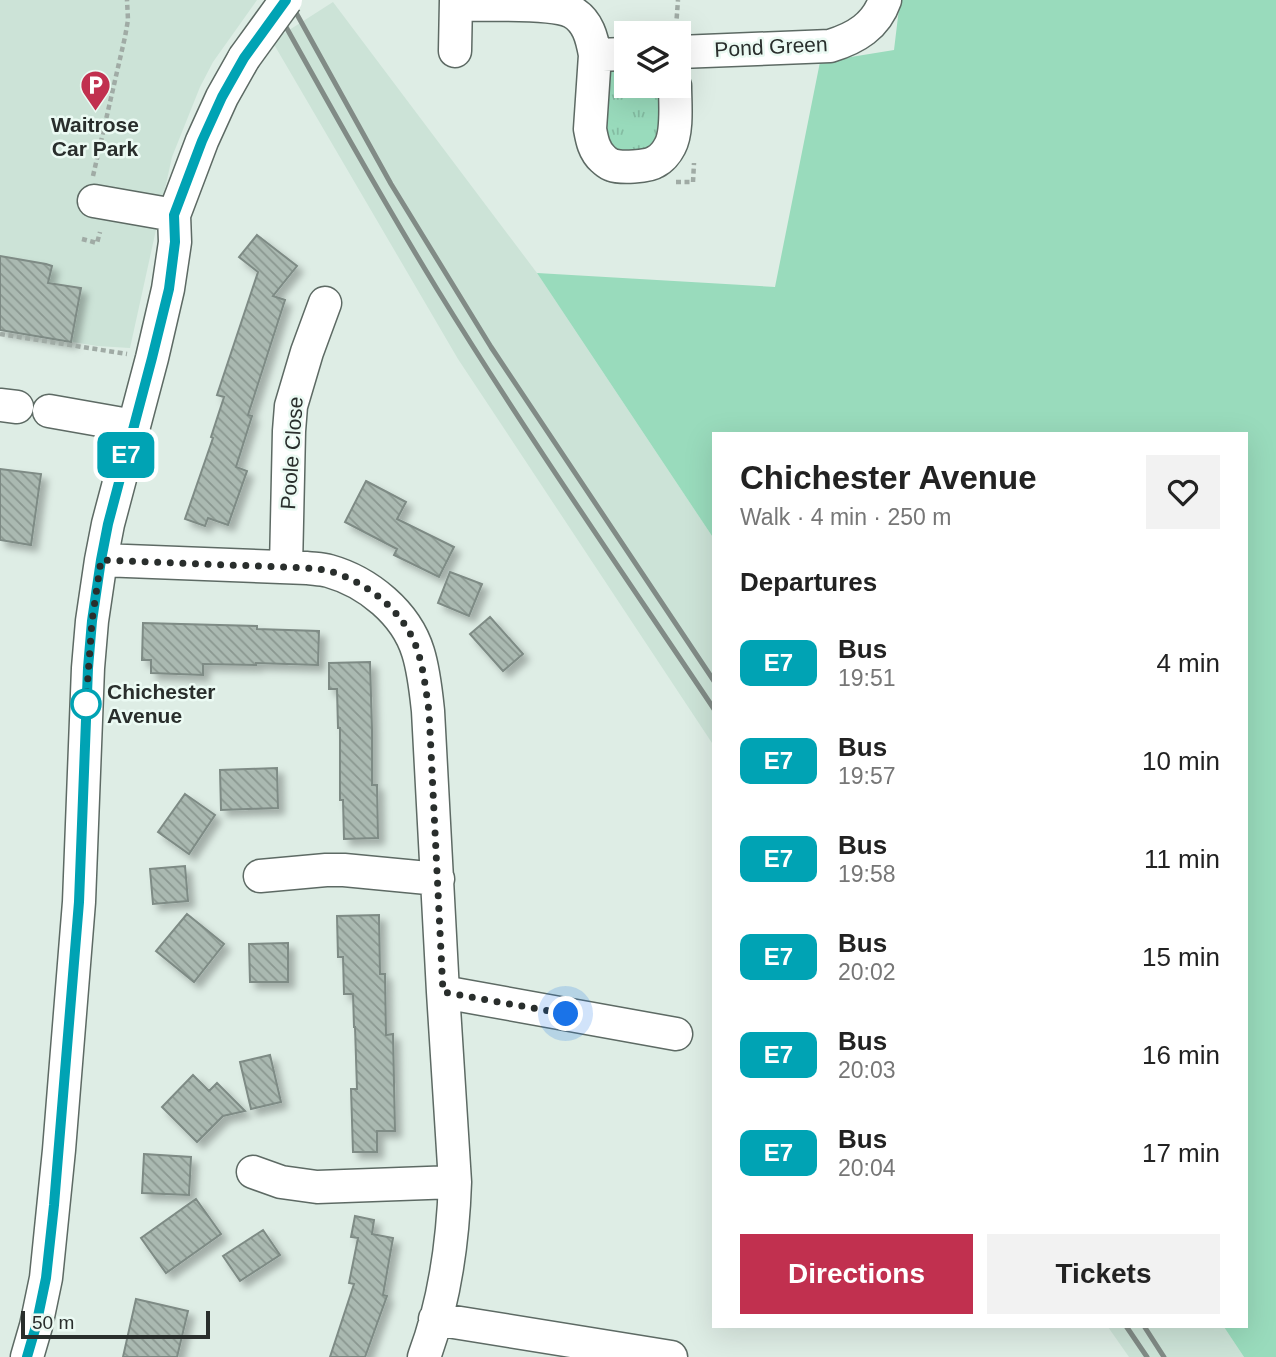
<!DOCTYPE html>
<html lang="en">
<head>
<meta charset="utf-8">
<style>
	:root { --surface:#fff; --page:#f2f2f2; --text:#222; --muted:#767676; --accent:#c1304f }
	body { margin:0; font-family:Helvetica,sans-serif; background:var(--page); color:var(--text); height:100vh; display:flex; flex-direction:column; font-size:26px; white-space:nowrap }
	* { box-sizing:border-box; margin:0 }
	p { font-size:23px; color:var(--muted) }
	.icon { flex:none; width:38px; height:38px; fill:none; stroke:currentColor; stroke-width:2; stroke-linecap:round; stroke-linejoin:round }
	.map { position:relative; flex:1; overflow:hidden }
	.details { position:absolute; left:712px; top:432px; width:536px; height:896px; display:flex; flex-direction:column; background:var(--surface); border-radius:0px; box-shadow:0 7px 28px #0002 }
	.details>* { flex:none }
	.badge { padding:0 14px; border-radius:10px; font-size:24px; line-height:46px }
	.tools { position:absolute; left:614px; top:21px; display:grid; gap:14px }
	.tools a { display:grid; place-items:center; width:77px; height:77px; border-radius:0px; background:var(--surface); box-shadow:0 7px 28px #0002; font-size:35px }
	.scale { position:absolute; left:21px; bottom:18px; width:189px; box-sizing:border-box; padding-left:7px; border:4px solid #292e2c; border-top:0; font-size:19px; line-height:24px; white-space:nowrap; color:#292e2c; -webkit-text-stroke:5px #ebfaf3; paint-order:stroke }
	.you { position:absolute; width:35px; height:35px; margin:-18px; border:5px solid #fff; border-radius:50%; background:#1a73e8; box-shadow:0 0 0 10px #1a73e833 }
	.map>.badge { position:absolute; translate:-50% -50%; box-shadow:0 0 0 4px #fff }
	h2 { padding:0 28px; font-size:26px; line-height:63px }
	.round { display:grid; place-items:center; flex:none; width:74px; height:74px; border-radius:0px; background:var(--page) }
	.summary { display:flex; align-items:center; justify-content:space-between; height:119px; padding:0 28px }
	h1 { font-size:33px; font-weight:700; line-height:52px }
	.cta { display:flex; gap:14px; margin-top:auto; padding:14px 28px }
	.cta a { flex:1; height:80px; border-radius:0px; background:var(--accent); color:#fff; font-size:28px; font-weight:700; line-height:80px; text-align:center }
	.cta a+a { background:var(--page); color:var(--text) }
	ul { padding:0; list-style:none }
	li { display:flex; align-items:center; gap:21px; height:98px; padding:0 28px }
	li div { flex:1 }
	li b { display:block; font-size:26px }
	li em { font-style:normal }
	li .badge { min-width:77px; font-weight:700; text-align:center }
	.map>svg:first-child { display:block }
</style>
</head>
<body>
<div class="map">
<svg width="1276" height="1357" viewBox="0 0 1276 1357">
	<defs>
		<pattern id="grass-tufts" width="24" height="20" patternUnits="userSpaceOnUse" patternTransform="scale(1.75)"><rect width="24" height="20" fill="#99dbbc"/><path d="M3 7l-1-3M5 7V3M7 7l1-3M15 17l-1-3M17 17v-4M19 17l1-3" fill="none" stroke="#84bca2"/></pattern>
		<pattern id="building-back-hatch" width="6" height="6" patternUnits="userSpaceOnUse" patternTransform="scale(1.75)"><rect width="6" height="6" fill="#aab9b1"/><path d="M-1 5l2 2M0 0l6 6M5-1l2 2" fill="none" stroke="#8a9790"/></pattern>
		<filter id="shadow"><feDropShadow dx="6" dy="6" stdDeviation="3.5" flood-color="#0004"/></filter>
	</defs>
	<rect width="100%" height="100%" fill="#deede5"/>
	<path fill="#cce3d7" d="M 0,0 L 257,0 L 213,62 L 200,87 L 172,157 L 130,348 L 97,346 L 0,330 Z
		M 333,2 L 537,273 L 714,539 L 714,746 L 458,359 L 272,41 Z
		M 1108,1327 L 1224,1327 L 1244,1357 L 1129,1357 Z"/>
	<path fill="url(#grass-tufts)" d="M 626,54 L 626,86 L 675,86 L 671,146 L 603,160 L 595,55 Z"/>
	<path fill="#99dbbc" d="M 900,0 L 1276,0 L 1276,1357 L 1244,1357 L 1224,1327 L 1246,1326 L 1246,434 L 714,434 L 714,539 L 537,273 L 775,287 L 820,62 L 894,50 Z"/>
	<path fill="url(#building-back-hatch)" stroke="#7e8b85" stroke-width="2" filter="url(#shadow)" d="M 257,235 L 297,266 L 273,296 L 285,300 L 248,415 L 252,416 L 236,467 L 247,471 L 228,525 L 208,518 L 205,526 L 185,519 L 213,438 L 211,437 L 224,397 L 217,395 L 258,272 L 239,257 Z
		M 0,256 L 46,264 L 52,266 L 48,283 L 81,288 L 71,342 L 0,330 Z
		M 0,469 L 41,474 L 31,545 L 0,540 Z
		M 366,481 L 406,502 L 397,519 L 454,547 L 439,577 L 394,555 L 397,549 L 345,522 Z
		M 450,572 L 482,584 L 469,616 L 438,603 Z
		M 490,617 L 523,654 L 503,671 L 470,634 Z
		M 143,623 L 257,626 L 257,629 L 319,631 L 318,665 L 256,663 L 256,665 L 203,664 L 203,675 L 151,673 L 151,660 L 142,660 Z
		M 370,662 L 372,730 L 372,785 L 377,785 L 378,838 L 344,839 L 343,800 L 340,800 L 340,728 L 338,728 L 337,689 L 329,689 L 329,663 Z
		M 277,768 L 278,808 L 221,810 L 220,770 Z
		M 185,794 L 215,815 L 189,854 L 158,832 Z
		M 185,866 L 188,901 L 153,904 L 150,869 Z
		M 187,914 L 224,944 L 194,982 L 156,951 Z
		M 379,915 L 380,974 L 385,974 L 386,1035 L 393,1034 L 395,1131 L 377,1131 L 377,1152 L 353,1152 L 351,1089 L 357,1089 L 355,1027 L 354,1027 L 353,994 L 344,994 L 343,957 L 338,957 L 337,916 Z
		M 288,943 L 288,982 L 250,982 L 249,944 Z
		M 270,1055 L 281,1102 L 251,1109 L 240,1062 Z
		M 193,1075 L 209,1091 L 217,1083 L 245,1111 L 223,1116 L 197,1142 L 162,1107 Z
		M 144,1154 L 191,1157 L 189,1195 L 142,1193 Z
		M 196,1199 L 221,1234 L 166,1273 L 141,1238 Z
		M 355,1216 L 374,1220 L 372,1234 L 393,1238 L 383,1295 L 387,1296 L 365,1357 L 330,1357 L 354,1284 L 349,1283 L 358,1238 L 351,1237 Z
		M 263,1230 L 280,1255 L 240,1281 L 223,1256 Z
		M 136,1299 L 188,1311 L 177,1357 L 123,1357 Z"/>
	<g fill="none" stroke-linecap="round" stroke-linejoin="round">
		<defs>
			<path id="minor" d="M 456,5 C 481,5 553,2 572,12 C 588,21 592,38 595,55
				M 455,51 L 456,0
				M 679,52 L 830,46 C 856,38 876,26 885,0
				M 626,54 L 595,55 L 590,129 C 592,140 594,151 603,159 C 604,160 610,165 612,165 C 620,168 648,167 655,162 C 661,159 667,152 670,146 C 678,131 675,102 675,86
				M 94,201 L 174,215
				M 0,405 L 17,407
				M 49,411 L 134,426
				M 101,560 L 307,568 C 314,569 322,569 329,571 C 368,582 406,613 418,652 C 424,671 426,692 428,711 L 443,992 L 455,1182 C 453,1241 445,1301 424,1357
				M 286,567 L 289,431 L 291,406 L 307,352 L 325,303
				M 260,876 L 326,870 L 344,870 L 438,879
				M 443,992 L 676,1034
				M 253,1172 L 281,1182 L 317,1187 L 455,1182
				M 435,1319 L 671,1357
				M 27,1357 L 36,1326 L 46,1278 L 59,1150 L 79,902 L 88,668 L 92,621 L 101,560 L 108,524 L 152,358 L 168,289 L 175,242 L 174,215 L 202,141 L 222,97 L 244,58"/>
		</defs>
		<use href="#minor" stroke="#5d6a64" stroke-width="35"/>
		<path stroke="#a0aba5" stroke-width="4.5" stroke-dasharray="5 3.5" stroke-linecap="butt" d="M 676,27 L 678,0
			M 93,176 L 125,37 L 128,20 L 127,0
			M 676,182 L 693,182 L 694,163
			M 82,239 L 97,243 L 100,232
			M 0,334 L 127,354"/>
		<use href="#minor" stroke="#fff" stroke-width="32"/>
		<path stroke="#818b86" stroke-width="5" d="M 271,0 C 325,97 379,194 437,289 C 525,432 621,570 714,709
			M 289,0 L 391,184 L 491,347 L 714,681
			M 1126,1326 L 1147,1357
			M 1144,1326 L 1164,1357"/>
		<defs>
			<path id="minor-bridge" d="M 244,58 L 286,0"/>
		</defs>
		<use href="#minor-bridge" stroke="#5d6a64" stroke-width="35" stroke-linecap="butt"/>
		<use href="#minor-bridge" stroke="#fff" stroke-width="32"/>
	</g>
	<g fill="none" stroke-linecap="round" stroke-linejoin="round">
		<defs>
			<path id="line" d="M 27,1357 L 36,1326 L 46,1278 L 54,1205 L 79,902 L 88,668 L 92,621 L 101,560 L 108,524 L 152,358 L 169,289 L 175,242 L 174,215 L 202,141 L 222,97 L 244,58 L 286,0"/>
		</defs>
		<use href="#line" stroke="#fff" stroke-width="16"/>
		<use href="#line" stroke="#00a3b4" stroke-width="10"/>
		<path stroke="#292e2c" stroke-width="7" stroke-dasharray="0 12.6" d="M 86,704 L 92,621 L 101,560 L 307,568 C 315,569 322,569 329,571 C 368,582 406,613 418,652 C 424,671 426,692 429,711 L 443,992 L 566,1014"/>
	</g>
	<defs>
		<symbol id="parking-pin" viewBox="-11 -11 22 30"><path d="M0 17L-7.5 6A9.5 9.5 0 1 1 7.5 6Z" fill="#c1304f" stroke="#ebfaf3"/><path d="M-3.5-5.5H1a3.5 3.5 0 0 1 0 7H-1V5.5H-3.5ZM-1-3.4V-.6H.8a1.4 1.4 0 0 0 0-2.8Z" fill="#fff"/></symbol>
	</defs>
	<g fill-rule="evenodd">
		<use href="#parking-pin" x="78" y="68" width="35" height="47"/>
	</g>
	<circle fill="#fff" stroke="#00a3b4" stroke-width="3.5" cx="86" cy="704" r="14"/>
	<g text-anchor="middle" stroke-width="5" stroke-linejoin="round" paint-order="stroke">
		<g font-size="21" fill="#292e2c" stroke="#ebfaf3">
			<text transform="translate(771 47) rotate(-3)" y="7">Pond Green</text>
			<text transform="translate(292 453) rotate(-86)" y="7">Poole Close</text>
		</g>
		<g font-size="21" font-weight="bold" fill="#292e2c" stroke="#ebfaf3">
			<text x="95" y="132">Waitrose<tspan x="95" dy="24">Car Park</tspan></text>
		</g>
		<g font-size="21" font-weight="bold" fill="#292e2c" stroke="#ebfaf3" text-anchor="start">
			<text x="107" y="699">Chichester<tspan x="107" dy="24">Avenue</tspan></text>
		</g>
	</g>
</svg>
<div class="tools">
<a><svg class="icon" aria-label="layers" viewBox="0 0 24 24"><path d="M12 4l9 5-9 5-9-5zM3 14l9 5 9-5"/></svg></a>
</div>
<div class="scale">50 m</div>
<div class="you" style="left:566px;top:1014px"></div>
<b class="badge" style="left:126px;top:455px;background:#00a3b4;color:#fff">E7</b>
<section class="details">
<div class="summary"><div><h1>Chichester Avenue</h1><p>Walk · 4 min · 250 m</p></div><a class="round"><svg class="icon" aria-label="heart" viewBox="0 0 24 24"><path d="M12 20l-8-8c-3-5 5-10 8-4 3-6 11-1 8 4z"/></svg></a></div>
<h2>Departures</h2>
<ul>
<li><span class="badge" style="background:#00a3b4;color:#fff">E7</span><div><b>Bus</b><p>19:51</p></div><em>4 min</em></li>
<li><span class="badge" style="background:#00a3b4;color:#fff">E7</span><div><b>Bus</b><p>19:57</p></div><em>10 min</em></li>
<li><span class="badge" style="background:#00a3b4;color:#fff">E7</span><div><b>Bus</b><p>19:58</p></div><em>11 min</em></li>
<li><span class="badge" style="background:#00a3b4;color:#fff">E7</span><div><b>Bus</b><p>20:02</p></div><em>15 min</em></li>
<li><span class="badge" style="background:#00a3b4;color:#fff">E7</span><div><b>Bus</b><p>20:03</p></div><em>16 min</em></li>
<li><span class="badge" style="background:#00a3b4;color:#fff">E7</span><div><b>Bus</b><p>20:04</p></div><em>17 min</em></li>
</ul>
<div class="cta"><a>Directions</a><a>Tickets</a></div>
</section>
</div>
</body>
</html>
